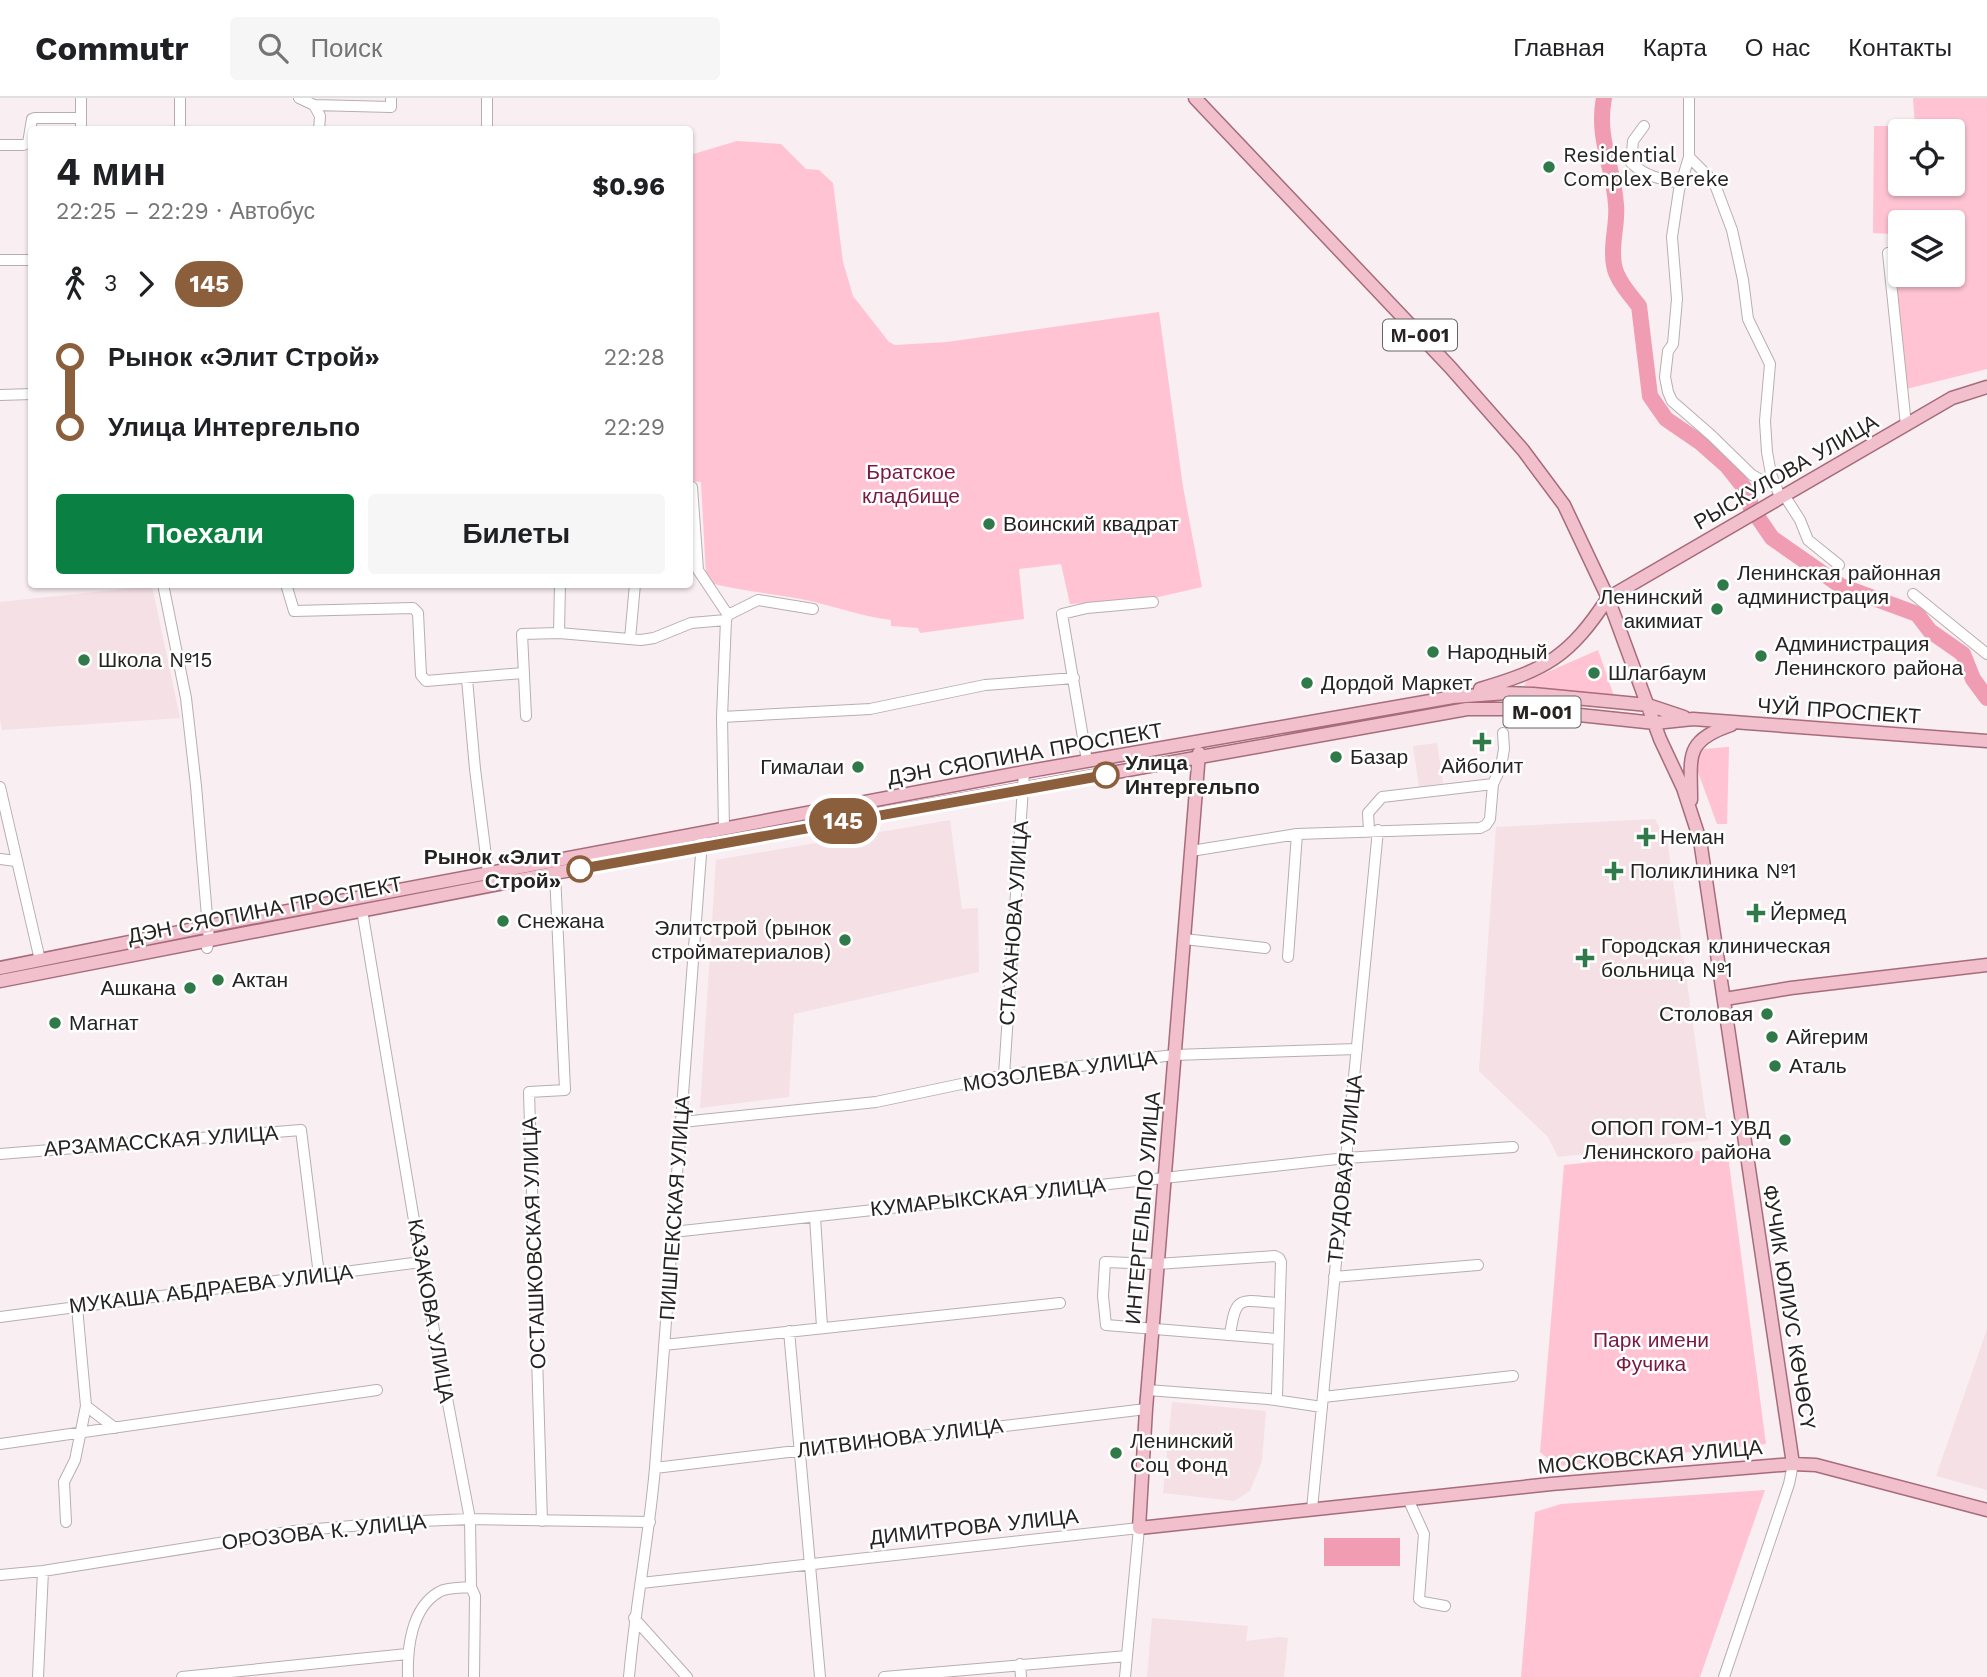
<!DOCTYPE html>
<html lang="ru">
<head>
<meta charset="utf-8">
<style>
	:root { --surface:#fff; --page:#f6f6f6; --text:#202124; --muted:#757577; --line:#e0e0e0; --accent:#0b8043 }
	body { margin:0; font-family:"Work Sans",sans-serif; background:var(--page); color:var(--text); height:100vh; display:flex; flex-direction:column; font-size:26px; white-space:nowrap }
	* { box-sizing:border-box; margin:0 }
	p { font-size:23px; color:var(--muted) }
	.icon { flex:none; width:38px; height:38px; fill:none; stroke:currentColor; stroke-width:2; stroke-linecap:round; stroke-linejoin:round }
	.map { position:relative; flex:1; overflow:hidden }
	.details { position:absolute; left:28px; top:28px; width:665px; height:462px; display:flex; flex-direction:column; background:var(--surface); border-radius:7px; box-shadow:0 2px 5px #0004 }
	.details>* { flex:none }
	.badge { padding:0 14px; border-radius:23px; font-size:24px; line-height:46px }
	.fabs { position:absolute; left:1888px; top:21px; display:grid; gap:14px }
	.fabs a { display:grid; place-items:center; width:77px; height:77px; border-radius:7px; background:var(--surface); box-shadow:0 2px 5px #0004; font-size:35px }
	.map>.badge { position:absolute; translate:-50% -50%; box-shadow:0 0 0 4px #fff }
	.legs { display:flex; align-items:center; gap:10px; height:77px; padding:0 28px; font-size:23px }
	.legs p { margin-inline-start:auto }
	.summary { display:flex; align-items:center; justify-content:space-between; height:119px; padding:0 28px }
	h1 { font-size:38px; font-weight:700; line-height:52px }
	.button { display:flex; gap:14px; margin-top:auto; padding:14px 28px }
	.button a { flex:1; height:80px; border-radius:7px; background:var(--accent); color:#fff; font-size:28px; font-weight:700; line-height:80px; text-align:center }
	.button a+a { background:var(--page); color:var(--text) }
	ul { padding:0 28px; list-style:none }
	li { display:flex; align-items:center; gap:24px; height:70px; font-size:26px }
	li i { display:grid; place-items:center; width:10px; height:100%; margin:0 9px; background:currentColor }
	li i::after { content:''; width:18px; height:18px; margin:-9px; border:5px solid; border-radius:50%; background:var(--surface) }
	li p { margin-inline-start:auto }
	li:first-child i { background:linear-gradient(#0000 50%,currentColor 0) }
	li:last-child i { background:linear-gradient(currentColor 50%,#0000 0) }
	header { display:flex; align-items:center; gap:42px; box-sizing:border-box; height:98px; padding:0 35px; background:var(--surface); border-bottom:2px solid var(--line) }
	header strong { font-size:33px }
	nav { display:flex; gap:38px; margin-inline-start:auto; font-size:24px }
	.search { width:490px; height:63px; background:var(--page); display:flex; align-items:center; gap:18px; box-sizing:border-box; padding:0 24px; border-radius:7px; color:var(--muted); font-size:26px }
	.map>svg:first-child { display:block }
</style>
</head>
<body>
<header>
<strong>Commutr</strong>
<div class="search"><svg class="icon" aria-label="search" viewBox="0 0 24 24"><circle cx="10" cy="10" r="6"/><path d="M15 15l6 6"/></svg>Поиск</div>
<nav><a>Главная</a><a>Карта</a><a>О нас</a><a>Контакты</a></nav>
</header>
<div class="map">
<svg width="1987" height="1579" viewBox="0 0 1987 1579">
	<rect width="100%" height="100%" fill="#f9eef1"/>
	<path fill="#f4e0e5" d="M 152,488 L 180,620 L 2,632 L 0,621 L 0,504 Z
		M 1437,645 L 1443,685 L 1419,689 L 1413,648 Z
		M 1655,721 L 1668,747 L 1709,1042 L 1558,1059 L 1548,1039 L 1479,973 L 1496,729 Z
		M 950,722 L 962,811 L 978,810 L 979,874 L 794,916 L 789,999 L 700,1010 L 716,762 Z
		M 1987,1231 L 1987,1392 L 1936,1378 Z
		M 1172,1304 L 1266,1313 L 1262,1363 L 1250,1393 L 1234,1403 L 1163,1395 Z
		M 1152,1520 L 1248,1528 L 1246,1543 L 1279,1539 L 1288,1540 L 1284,1579 L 1147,1579 Z"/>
	<path fill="#ffc3d3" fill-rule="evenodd" d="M 1913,0 L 1987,0 L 1987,271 L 1906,291 L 1890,136 L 1873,135 L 1874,28 L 1915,28 ZM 1900,33 L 1953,33 L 1953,86 L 1900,86 ZM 1900,124 L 1953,124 L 1953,177 L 1900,177 Z
		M 737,43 L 781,46 L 806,71 L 819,72 L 833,85 L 843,164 L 853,198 L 889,244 L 895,247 L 947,244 L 1159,214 L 1183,389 L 1202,489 L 1145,502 L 1070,506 L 1061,466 L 1019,471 L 1024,521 L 920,535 L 918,530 L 891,528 L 891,522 C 860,518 831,507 801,501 C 770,495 741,493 710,485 L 706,477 L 701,384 L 690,383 L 690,57 Z
		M 1598,552 L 1614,598 L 1524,588 L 1527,583 Z
		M 1729,649 L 1727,726 L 1717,726 L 1695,666 L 1703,651 Z
		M 1727,1050 L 1766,1346 L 1557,1368 L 1540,1354 L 1564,1067 Z
		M 1765,1392 L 1700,1579 L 1521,1579 L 1535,1414 L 1561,1406 Z"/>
	<path fill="#f09cb3" d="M 1324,1440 L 1400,1440 L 1400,1468 L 1324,1468 Z"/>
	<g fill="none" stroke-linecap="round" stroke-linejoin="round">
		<path stroke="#f09cb3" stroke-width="16" d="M 1604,0 C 1596,40 1614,70 1616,107 C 1618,127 1610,146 1614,167 C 1616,181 1630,197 1639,208 L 1650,298 L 1666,321 L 1701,345 L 1727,368 L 1750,397 L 1750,408 L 1772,440 L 1841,488 L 1917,516 L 1930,533 L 1963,556 L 1973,581 L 1987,600"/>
		<defs>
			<path id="minor" d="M 81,0 L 81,32
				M 299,0 L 314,7 L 391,9 L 391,0
				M 487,0 L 487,32
				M 1689,0 L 1689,59 L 1679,92 L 1672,139 L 1677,201 L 1673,246 L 1668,253 L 1665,279 L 1668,294 L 1672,303 L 1711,337 L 1752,377 L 1765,384 L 1775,385
				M 314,7 L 320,18 L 319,32
				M 1644,28 L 1633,43 L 1631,65 C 1647,79 1660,81 1681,85
				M 180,32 L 180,0
				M 0,47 L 23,47 L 28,45 L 32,21 L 35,20 L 81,20
				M 1689,59 L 1714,84 L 1732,132 L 1743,182 L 1748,221 L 1770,266 L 1765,323 L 1767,354 L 1771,376 L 1780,399
				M 1888,155 L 1906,327
				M 0,162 L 32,162
				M 0,297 L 32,296
				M 690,388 L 692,389 L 698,472 L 728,517 L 726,522
				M 1784,397 L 1800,422 L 1808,442 L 1839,467
				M 163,486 L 186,600 L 196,688 L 209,842 L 207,850
				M 286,486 L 294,513 L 413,510 L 418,515 L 421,577 L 426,583 L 523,575
				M 1913,496 L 1987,556
				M 728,517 L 758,502 L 813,511
				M 559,535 L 560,486
				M 630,541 L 635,486
				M 467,581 L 475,671 L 489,782
				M 526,618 L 522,536 L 559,535 L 641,542 L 654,540 L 691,525 L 726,522 L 722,619 L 724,731
				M 722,619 L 870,611 L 985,587 L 1074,580
				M 1087,663 L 1062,516 L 1087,510 L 1153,504
				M 0,689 L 40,862
				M 1369,732 L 1368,715 L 1382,699 L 1493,686
				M 1191,753 L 1297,736 L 1480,730 L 1486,727 L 1490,721 L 1493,686 L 1501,669 L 1504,651 L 1503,635
				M 0,761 L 16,763
				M 362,812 L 421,1164 L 470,1421 L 471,1489 C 462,1490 447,1489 439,1494 C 411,1510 407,1551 408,1579
				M 1184,841 L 1265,850
				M 1288,859 L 1297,736
				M 1004,977 L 1024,674
				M 682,1024 L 876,1004 L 1004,977 L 1174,957 L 1357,951
				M 0,1056 L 301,1032 L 319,1177
				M 815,1119 L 822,1229
				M 673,1134 L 1346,1060 L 1513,1049
				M 1334,1179 L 1478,1167
				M 77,1209 L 86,1308 L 115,1330
				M 0,1219 L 421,1164
				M 789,1233 L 820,1579
				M 1230,1237 C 1236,1195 1240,1203 1279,1205
				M 664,1247 L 1060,1205
				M 1147,1292 L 1268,1301 L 1322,1309
				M 1277,1297 L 1281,1164 L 1279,1160 L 1275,1158 L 1157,1166 L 1105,1164 L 1103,1198 L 1106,1227 L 1277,1241
				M 1323,1299 L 1513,1278
				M 0,1346 L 377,1292
				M 655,1370 L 1146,1311
				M 1408,1401 L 1424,1436 L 1419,1501 L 1423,1504 L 1445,1508
				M 1312,1411 L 1378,732
				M 542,1423 L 529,994 L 565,992 L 555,775
				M 66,1424 L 64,1384 L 75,1362 L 86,1308
				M 0,1477 L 43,1473 L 294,1433 L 397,1424 L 470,1421 L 650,1424
				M 641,1485 L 1139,1430 L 1125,1579
				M 471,1489 L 475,1498 L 474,1579
				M 634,1520 L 687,1579
				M 1020,1566 L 1021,1579
				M 38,1579 L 43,1473
				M 182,1579 L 407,1556
				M 629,1579 C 635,1509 649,1440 655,1370 L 702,743
				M 884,1579 L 1127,1558
				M 1724,1579 L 1789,1386 L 1793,1366"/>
			<path id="major" d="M 1195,0 L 1450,269 L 1523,352 L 1564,407 L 1608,500 L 1660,641 L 1683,690 L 1700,742 L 1793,1366
				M 1480,591 C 1547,571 1569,559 1608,500 L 1952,300 L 1987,289
				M 1199,655 L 1146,1311 L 1139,1430 L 1551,1386 L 1793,1366 L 1816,1367 L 1987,1412
				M 1691,702 C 1691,658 1684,643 1731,627
				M 0,870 L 224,825 L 1024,674 L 1453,599 L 1506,595 L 1533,596 L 1648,607 L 1684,619
				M 0,883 L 555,775 L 1467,611 L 1523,611 L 1655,625 L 1693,621 L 1987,643
				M 1725,901 L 1791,890 L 1987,867"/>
		</defs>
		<use href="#minor" stroke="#b8aeb0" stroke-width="12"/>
		<use href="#major" stroke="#a66c7c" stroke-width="15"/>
		<use href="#minor" stroke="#fff" stroke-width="10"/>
		<use href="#major" stroke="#f2bfcd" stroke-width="12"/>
	</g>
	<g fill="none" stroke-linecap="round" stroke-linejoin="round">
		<defs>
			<path id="line-1" d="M 580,771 L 1106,677"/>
		</defs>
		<use href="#line-1" stroke="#fff" stroke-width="16"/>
		<use href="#line-1" stroke="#8b5e3c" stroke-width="10"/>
	</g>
	<g fill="#2f7a48" stroke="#fff" stroke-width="2.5">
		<circle cx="1549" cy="69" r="7"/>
		<circle cx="989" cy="426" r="7"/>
		<circle cx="1723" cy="487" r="7"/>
		<circle cx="1717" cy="511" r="7"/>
		<circle cx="1433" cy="554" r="7"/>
		<circle cx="1761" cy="558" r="7"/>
		<circle cx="84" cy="562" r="7"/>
		<circle cx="1594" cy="575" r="7"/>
		<circle cx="1307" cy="585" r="7"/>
		<path d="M1478.5 633.5h7v7h7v7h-7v7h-7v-7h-7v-7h7z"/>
		<circle cx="1336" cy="659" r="7"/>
		<circle cx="858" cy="669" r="7"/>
		<path d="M1642.5 728.5h7v7h7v7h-7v7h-7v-7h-7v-7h7z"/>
		<path d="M1610.5 762.5h7v7h7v7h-7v7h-7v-7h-7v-7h7z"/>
		<path d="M1752.5 804.5h7v7h7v7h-7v7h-7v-7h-7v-7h7z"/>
		<circle cx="503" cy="823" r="7"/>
		<circle cx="845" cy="842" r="7"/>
		<path d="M1581.5 849.5h7v7h7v7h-7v7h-7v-7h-7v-7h7z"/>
		<circle cx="218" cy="882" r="7"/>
		<circle cx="190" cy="890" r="7"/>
		<circle cx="1767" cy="916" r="7"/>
		<circle cx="55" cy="925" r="7"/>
		<circle cx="1772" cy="939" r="7"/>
		<circle cx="1775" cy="968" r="7"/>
		<circle cx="1785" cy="1042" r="7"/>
		<circle cx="1116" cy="1355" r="7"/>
	</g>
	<g fill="#fff" stroke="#8b5e3c" stroke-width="3.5">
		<circle cx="1106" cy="677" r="12"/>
		<circle cx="580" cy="771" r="12"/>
	</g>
	<g text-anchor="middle" stroke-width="5" stroke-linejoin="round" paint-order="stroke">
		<g fill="#fff" stroke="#686565" stroke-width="2">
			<rect x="1383" y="221.5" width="74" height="31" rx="5"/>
			<rect x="1503.5" y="598.5" width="77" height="31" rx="5"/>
		</g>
		<g font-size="19" font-weight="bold" fill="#272323">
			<text x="1420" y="244">М-001</text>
			<text x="1542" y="621">M-001</text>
		</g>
		<g font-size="21" fill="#272323" stroke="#fff" text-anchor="start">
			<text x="1563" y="64">Residential<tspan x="1563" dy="24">Complex Bereke</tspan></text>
			<text x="1003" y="433">Воинский квадрат</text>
			<text x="1737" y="482">Ленинская районная<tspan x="1737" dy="24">администрация</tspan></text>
			<text x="1703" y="506" text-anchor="end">Ленинский<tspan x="1703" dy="24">акимиат</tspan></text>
			<text x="1775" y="553">Администрация<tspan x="1775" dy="24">Ленинского района</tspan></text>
			<text x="1447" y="561">Народный</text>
			<text x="98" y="569">Школа №15</text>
			<text x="1608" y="582">Шлагбаум</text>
			<text x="1321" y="592">Дордой Маркет</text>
			<text x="1350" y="666">Базар</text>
			<text x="1482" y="675" text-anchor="middle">Айболит</text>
			<text x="844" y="676" text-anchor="end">Гималаи</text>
			<text x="1660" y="746">Неман</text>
			<text x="1630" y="780">Поликлиника №1</text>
			<text x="1770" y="822">Йермед</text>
			<text x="517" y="830">Снежана</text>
			<text x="831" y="837" text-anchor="end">Элитстрой (рынок<tspan x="831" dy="24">стройматериалов)</tspan></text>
			<text x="1601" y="855">Городская клиническая<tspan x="1601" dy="24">больница №1</tspan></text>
			<text x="232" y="889">Актан</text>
			<text x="176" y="897" text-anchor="end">Ашкана</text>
			<text x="1753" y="923" text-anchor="end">Столовая</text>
			<text x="69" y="932">Магнат</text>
			<text x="1786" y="946">Айгерим</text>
			<text x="1789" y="975">Аталь</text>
			<text x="1771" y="1037" text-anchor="end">ОПОП ГОМ-1 УВД<tspan x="1771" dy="24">Ленинского района</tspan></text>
			<text x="1130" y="1350">Ленинский<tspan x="1130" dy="24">Соц Фонд</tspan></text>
		</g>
		<g font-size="21" fill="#7b1a41" stroke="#fff">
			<text x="911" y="381">Братское<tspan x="911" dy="24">кладбище</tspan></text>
			<text x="1651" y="1249">Парк имени<tspan x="1651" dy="24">Фучика</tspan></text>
		</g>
		<g font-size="21" fill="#272323" stroke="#fff">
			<text transform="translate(1786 374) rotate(-30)" y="7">РЫСКУЛОВА УЛИЦА</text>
			<text transform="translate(1839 613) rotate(4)" y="7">ЧУЙ ПРОСПЕКТ</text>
			<text transform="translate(1025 656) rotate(-10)" y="7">ДЭН СЯОПИНА ПРОСПЕКТ</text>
			<text transform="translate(265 812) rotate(-11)" y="7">ДЭН СЯОПИНА ПРОСПЕКТ</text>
			<text transform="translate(1014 825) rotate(-86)" y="7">СТАХАНОВА УЛИЦА</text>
			<text transform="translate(1060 973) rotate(-8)" y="7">МОЗОЛЕВА УЛИЦА</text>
			<text transform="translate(161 1043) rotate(-4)" y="7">АРЗАМАССКАЯ УЛИЦА</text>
			<text transform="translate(1345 1071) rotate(-84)" y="7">ТРУДОВАЯ УЛИЦА</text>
			<text transform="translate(988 1099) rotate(-6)" y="7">КУМАРЫКСКАЯ УЛИЦА</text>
			<text transform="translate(675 1110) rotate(-86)" y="7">ПИШПЕКСКАЯ УЛИЦА</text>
			<text transform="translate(1143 1110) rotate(-85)" y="7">ИНТЕРГЕЛЬПО УЛИЦА</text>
			<text transform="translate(534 1145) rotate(-92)" y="7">ОСТАШКОВСКАЯ УЛИЦА</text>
			<text transform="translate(211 1191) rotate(-7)" y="7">МУКАША АБДРАЕВА УЛИЦА</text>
			<text transform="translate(1789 1209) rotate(81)" y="7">ФУЧИК ЮЛИУС КӨЧӨСҮ</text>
			<text transform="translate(431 1213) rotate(80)" y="7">КАЗАКОВА УЛИЦА</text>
			<text transform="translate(900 1340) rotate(-7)" y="7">ЛИТВИНОВА УЛИЦА</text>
			<text transform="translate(1650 1359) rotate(-5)" y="7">МОСКОВСКАЯ УЛИЦА</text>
			<text transform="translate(974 1429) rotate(-6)" y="7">ДИМИТРОВА УЛИЦА</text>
			<text transform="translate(324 1434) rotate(-6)" y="7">ОРОЗОВА К. УЛИЦА</text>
		</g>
		<g font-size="21" font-weight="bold" fill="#272323" stroke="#fff" text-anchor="start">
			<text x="1125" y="672">Улица<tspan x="1125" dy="24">Интергельпо</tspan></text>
			<text x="561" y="766" text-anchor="end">Рынок «Элит<tspan x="561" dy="24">Строй»</tspan></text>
		</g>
	</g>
</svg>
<div class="fabs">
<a><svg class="icon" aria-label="locate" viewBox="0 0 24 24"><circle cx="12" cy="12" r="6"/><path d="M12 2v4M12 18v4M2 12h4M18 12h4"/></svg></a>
<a><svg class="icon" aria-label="layers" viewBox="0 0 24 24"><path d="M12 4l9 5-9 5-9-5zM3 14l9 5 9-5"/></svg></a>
</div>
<b class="badge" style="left:843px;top:723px;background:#8b5e3c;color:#fff">145</b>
<section class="details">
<div class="summary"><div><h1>4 мин</h1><p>22:25 – 22:29 · Автобус</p></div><b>$0.96</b></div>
<div class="legs"><svg class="icon" aria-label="walk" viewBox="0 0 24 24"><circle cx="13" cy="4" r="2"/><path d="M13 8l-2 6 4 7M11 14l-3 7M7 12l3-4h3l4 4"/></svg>3<svg class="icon" aria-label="forward" viewBox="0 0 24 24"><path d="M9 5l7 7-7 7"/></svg><b class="badge" style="background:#8b5e3c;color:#fff">145</b></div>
<ul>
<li><i style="color:#8b5e3c"></i><b>Рынок «Элит Строй»</b><p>22:28</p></li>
<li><i style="color:#8b5e3c"></i><b>Улица Интергельпо</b><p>22:29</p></li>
</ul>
<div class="button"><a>Поехали</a><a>Билеты</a></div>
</section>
</div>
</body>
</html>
